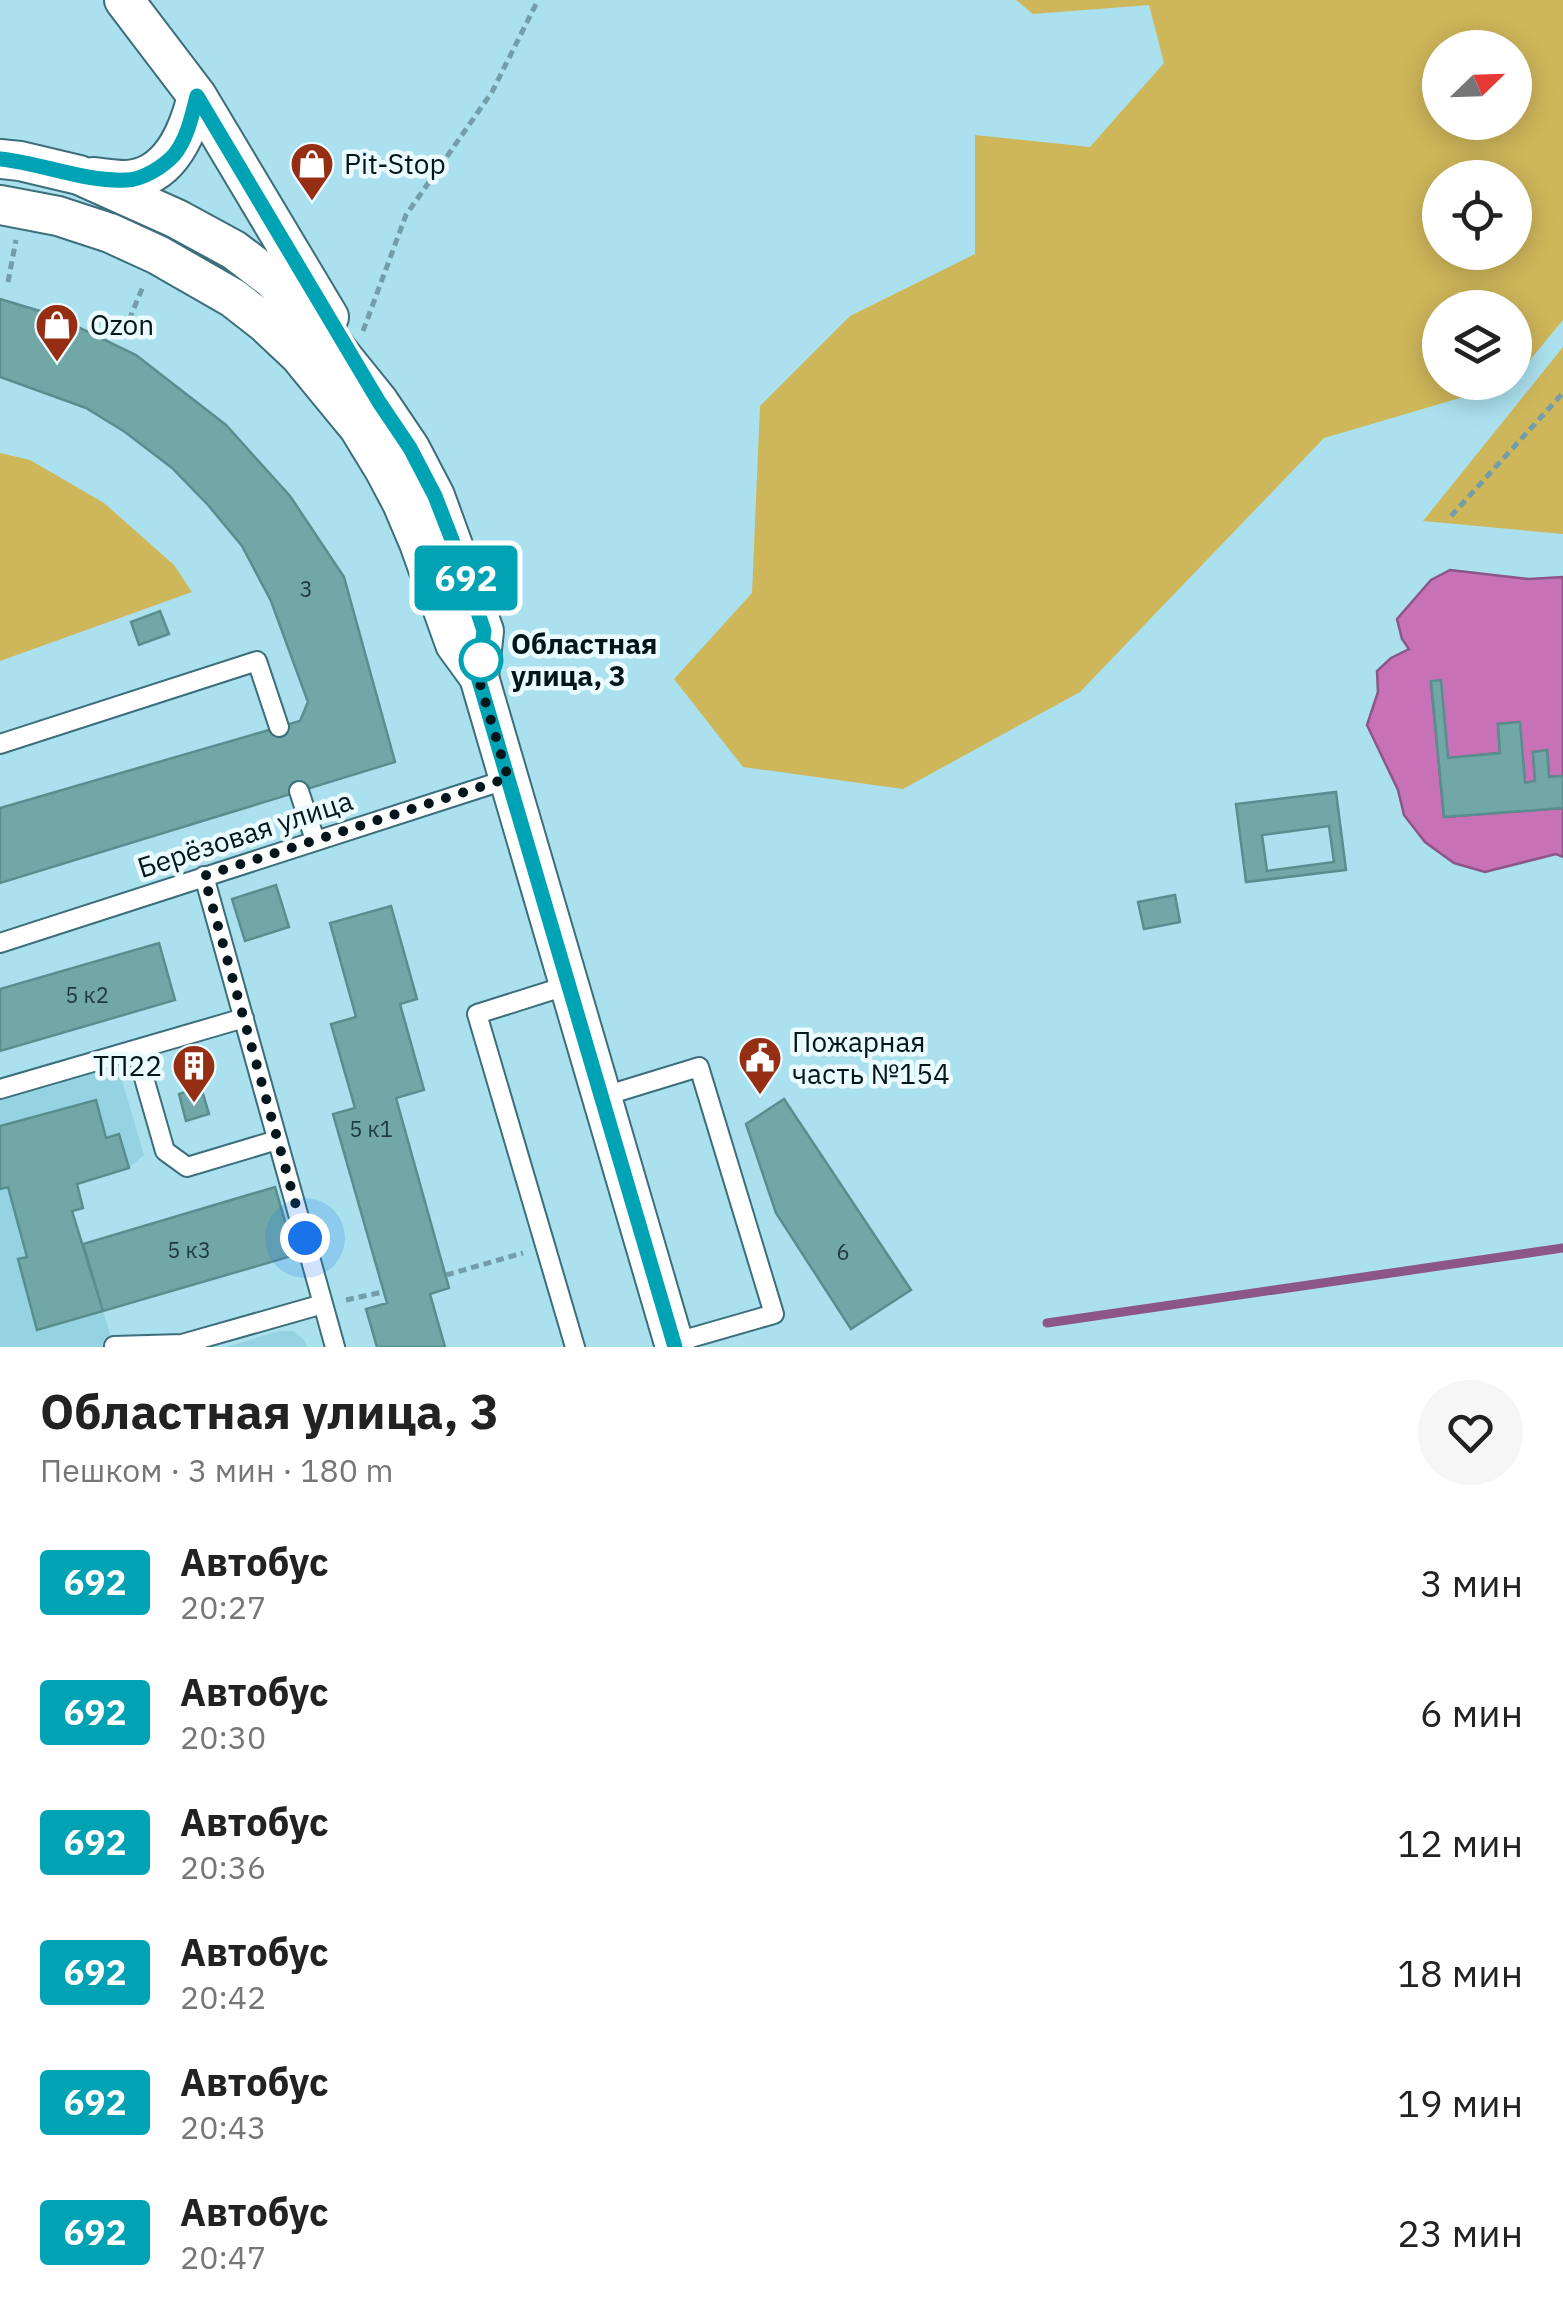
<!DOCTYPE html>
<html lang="ru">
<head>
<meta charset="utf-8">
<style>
	:root { --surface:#fff; --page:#f6f6f6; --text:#222; --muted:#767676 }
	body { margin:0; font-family:"IBM Plex Sans",sans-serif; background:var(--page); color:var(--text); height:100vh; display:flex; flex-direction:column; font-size:38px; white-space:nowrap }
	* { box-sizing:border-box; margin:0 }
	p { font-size:32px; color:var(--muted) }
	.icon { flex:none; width:55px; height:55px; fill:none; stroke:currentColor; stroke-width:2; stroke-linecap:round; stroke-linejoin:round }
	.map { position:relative; height:1347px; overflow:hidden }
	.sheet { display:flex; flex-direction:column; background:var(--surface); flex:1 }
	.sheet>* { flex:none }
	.badge { padding:0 20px; border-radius:8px; font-size:35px; line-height:65px }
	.needle { width:65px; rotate:67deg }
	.fabs { position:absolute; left:1422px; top:30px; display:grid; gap:20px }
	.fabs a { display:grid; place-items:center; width:110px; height:110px; border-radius:50%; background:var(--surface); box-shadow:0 5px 25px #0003; font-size:50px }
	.you { position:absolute; width:50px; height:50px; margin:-25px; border:8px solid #fff; border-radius:50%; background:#1a73e8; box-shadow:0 0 0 15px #1a73e833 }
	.map>.badge { position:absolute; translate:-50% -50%; box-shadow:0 0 0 5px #fff }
	.round { display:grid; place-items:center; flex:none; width:105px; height:105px; border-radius:52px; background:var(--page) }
	.head { display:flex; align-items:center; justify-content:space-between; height:170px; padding:0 40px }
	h1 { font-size:48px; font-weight:800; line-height:75px }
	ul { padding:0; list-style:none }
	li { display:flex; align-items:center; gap:30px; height:130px; padding:0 40px }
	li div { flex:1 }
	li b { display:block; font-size:38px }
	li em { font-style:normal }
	li .badge { min-width:110px; font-weight:700; text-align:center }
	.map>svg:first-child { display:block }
</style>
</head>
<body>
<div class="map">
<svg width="1563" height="1347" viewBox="0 0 1563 1347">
	<rect width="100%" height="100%" fill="#abe1ee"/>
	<path fill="#95d3e3" d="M 117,1063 L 144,1155 L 129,1168 L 77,1184 L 83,1208 L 73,1212 L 114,1347 L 0,1347 L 0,1098 Z
		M 279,1331 L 294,1331 L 305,1341 L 307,1347 L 226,1347 Z"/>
	<path fill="#ceb65a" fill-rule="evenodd" d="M 1016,0 L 1563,0 L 1563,320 L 1515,378 L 1515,308 L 1440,308 L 1440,382 L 1511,383 L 1324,438 L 1080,692 L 903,789 L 743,767 L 674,679 L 752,593 L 760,406 L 850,316 L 975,254 L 975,135 L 1090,147 L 1164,63 L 1149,5 L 1033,14 ZM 1440,48 L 1515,48 L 1515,122 L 1440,122 ZM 1440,178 L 1515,178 L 1515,252 L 1440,252 Z
		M 1563,347 L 1563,534 L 1423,521 Z
		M 0,453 L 30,460 L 104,503 L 174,565 L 192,592 L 0,661 Z"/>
	<path fill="#c772b6" stroke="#8c5688" stroke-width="2.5" d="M 1450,570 L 1529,579 L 1563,577 L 1563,776 L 1549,777 L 1547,751 L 1533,752 L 1535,781 L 1525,783 L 1519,722 L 1498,724 L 1500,753 L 1448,758 L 1431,682 L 1444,817 L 1563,808 L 1563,857 L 1556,854 L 1485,872 L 1454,863 L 1425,842 L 1404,815 L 1398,790 L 1367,725 L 1378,692 L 1377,671 L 1391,658 L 1409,649 L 1402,639 L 1397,619 L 1431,580 Z"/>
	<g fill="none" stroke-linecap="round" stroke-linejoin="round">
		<path stroke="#8c5688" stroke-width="9" d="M 1047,1323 L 1563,1248"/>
	</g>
	<path fill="#71a8a7" stroke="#588e8e" stroke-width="2.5" fill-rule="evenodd" d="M 0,299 L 53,315 L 136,355 L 226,425 L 290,496 L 344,577 L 395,762 L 0,883 L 0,808 L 300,721 L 308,702 L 271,601 L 242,546 L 208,505 L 172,468 L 125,432 L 86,408 L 0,377 Z
		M 160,611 L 169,634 L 139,645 L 131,622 Z
		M 1441,680 L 1448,758 L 1500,753 L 1498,724 L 1520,722 L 1525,783 L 1535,781 L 1533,752 L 1547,750 L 1549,777 L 1563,776 L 1563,808 L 1444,817 L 1431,681 Z
		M 1336,792 L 1346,870 L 1246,882 L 1236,804 ZM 1329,826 L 1334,862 L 1267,871 L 1262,835 Z
		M 276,885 L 289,927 L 245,941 L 232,899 Z
		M 1175,895 L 1180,922 L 1144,929 L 1138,902 Z
		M 391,906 L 417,999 L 400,1004 L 424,1090 L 396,1098 L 449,1288 L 430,1294 L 445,1347 L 377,1347 L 366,1309 L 387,1303 L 333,1114 L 355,1108 L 331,1024 L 356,1017 L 330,923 Z
		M 159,943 L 175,1000 L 0,1051 L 0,989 Z
		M 201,1087 L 209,1114 L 186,1121 L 179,1094 Z
		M 784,1099 L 911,1290 L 851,1329 L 776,1213 L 746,1124 Z
		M 96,1100 L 106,1138 L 119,1134 L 129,1168 L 77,1184 L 83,1208 L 72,1211 L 103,1311 L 37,1330 L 18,1259 L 27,1257 L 8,1187 L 0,1189 L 0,1126 Z
		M 275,1187 L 295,1255 L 103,1311 L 83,1244 Z"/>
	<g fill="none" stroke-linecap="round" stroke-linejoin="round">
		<defs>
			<path id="lane" d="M 0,744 L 257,661 L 279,727
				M 299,791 L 315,840
				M 204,876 L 335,1347
				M 0,943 L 508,779
				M 569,985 L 477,1014 L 575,1347
				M 136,1050 L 165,1151 L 187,1167 L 277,1140
				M 0,1089 L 244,1018
				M 601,1097 L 699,1067 L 774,1314 L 673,1343
				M 114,1346 L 182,1344 L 323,1304"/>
			<path id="street" d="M 124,0 L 197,96 L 329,317
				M 0,159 L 20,161 L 79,175 L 177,219 L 234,250 L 272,279 L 312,319 L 379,402 L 410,448 L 435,496 L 484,631 L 479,677
				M 93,177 C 103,178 114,180 125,180 C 170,179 188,132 197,96
				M 0,205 L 58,216 L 110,233 L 158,255 L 233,298 L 265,323 L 299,355 L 359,428 L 384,469 L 402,503 L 419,543 L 455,644 L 479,677 L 675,1347"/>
		</defs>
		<use href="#lane" stroke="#3c6e7b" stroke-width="22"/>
		<use href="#street" stroke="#3c6e7b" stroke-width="42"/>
		<path stroke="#739da8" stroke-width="5" stroke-dasharray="8 5" stroke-linecap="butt" d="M 8,282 L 16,240
			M 363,331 L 406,215 L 492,92 L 538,0
			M 124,332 L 144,284
			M 1451,516 L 1563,393
			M 446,1275 L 523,1253
			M 346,1300 L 383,1292"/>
		<use href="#lane" stroke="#fff" stroke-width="18"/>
		<use href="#street" stroke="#fff" stroke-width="38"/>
	</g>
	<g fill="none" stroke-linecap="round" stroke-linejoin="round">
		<defs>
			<path id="line" d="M 0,159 C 41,163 85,182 126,180 C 142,180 163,167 174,155 C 187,139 192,116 197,96 L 379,402 L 410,448 L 435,496 L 466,576 L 484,631 L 478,677 L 675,1347"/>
		</defs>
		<use href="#line" stroke="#fff" stroke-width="22"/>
		<use href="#line" stroke="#00a3b4" stroke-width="15"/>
		<path stroke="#02161b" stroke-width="10" stroke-dasharray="0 18" d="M 305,1238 L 204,876 L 508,778 L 478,677 L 481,654 L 481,660"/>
	</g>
	<defs>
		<symbol id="shop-pin" viewBox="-11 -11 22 30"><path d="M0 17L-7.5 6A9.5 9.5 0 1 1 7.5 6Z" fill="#962e13" stroke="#ebfbff"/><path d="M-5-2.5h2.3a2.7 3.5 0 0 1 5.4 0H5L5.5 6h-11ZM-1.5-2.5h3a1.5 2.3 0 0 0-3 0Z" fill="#fff"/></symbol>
		<symbol id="civic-pin" viewBox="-11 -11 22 30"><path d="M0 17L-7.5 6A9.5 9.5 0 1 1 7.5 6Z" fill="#962e13" stroke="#ebfbff"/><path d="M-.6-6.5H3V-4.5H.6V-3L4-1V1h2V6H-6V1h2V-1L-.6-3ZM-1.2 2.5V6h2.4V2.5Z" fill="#fff"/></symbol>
		<symbol id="building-pin" viewBox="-11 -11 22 30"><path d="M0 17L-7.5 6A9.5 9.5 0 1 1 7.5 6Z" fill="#962e13" stroke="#ebfbff"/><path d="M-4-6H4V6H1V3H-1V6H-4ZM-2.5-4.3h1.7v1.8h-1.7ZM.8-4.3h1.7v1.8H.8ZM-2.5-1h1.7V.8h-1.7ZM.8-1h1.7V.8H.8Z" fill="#fff"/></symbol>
	</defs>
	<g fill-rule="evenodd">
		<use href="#shop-pin" x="287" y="139" width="50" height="68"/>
		<use href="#shop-pin" x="32" y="300" width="50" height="68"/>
		<use href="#civic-pin" x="735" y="1033" width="50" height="68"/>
		<use href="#building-pin" x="169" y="1041" width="50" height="68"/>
	</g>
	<circle fill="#fff" stroke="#00a3b4" stroke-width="5" cx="481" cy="660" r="20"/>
	<g text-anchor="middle" stroke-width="9" stroke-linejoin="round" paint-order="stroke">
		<g font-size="22" fill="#1e3a3e">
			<text x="306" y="597">3</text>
			<text x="87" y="1003">5 к2</text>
			<text x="371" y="1137">5 к1</text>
			<text x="189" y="1258">5 к3</text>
			<text x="843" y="1260">6</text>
		</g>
		<g font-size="28" fill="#02161b" stroke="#ebfbff" text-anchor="start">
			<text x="344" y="174">Pit-Stop</text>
			<text x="90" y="335">Ozon</text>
			<text x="792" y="1052">Пожарная<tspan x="792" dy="32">часть №154</tspan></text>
			<text x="162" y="1076" text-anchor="end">ТП22</text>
		</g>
		<g font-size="28" font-weight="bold" fill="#02161b" stroke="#ebfbff" text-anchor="start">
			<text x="511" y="654">Областная<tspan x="511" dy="32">улица, 3</tspan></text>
		</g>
		<g font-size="28" fill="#02161b" stroke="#ebfbff">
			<text transform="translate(245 834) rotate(-18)" y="10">Берёзовая улица</text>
		</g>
	</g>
</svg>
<div class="fabs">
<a><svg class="needle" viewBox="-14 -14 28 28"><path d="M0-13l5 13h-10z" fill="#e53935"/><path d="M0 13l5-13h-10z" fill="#767676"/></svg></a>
<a><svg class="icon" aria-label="locate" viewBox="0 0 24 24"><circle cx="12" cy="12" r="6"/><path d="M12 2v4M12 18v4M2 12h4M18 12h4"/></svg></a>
<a><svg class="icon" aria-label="layers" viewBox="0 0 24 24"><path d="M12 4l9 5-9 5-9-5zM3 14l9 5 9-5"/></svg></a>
</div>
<div class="you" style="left:305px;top:1238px"></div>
<b class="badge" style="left:466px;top:578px;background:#00a3b4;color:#fff">692</b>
</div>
<section class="sheet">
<div class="head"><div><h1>Областная улица, 3</h1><p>Пешком · 3 мин · 180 m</p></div><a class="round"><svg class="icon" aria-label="heart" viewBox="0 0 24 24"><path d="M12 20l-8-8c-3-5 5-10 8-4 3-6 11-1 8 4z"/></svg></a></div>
<ul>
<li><span class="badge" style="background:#00a3b4;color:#fff">692</span><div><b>Автобус</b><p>20:27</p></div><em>3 мин</em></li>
<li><span class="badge" style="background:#00a3b4;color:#fff">692</span><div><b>Автобус</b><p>20:30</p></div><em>6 мин</em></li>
<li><span class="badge" style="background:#00a3b4;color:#fff">692</span><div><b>Автобус</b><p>20:36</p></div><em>12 мин</em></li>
<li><span class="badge" style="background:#00a3b4;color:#fff">692</span><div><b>Автобус</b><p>20:42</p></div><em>18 мин</em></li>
<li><span class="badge" style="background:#00a3b4;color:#fff">692</span><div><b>Автобус</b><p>20:43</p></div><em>19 мин</em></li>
<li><span class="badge" style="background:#00a3b4;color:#fff">692</span><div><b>Автобус</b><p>20:47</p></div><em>23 мин</em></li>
</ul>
</section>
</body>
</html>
